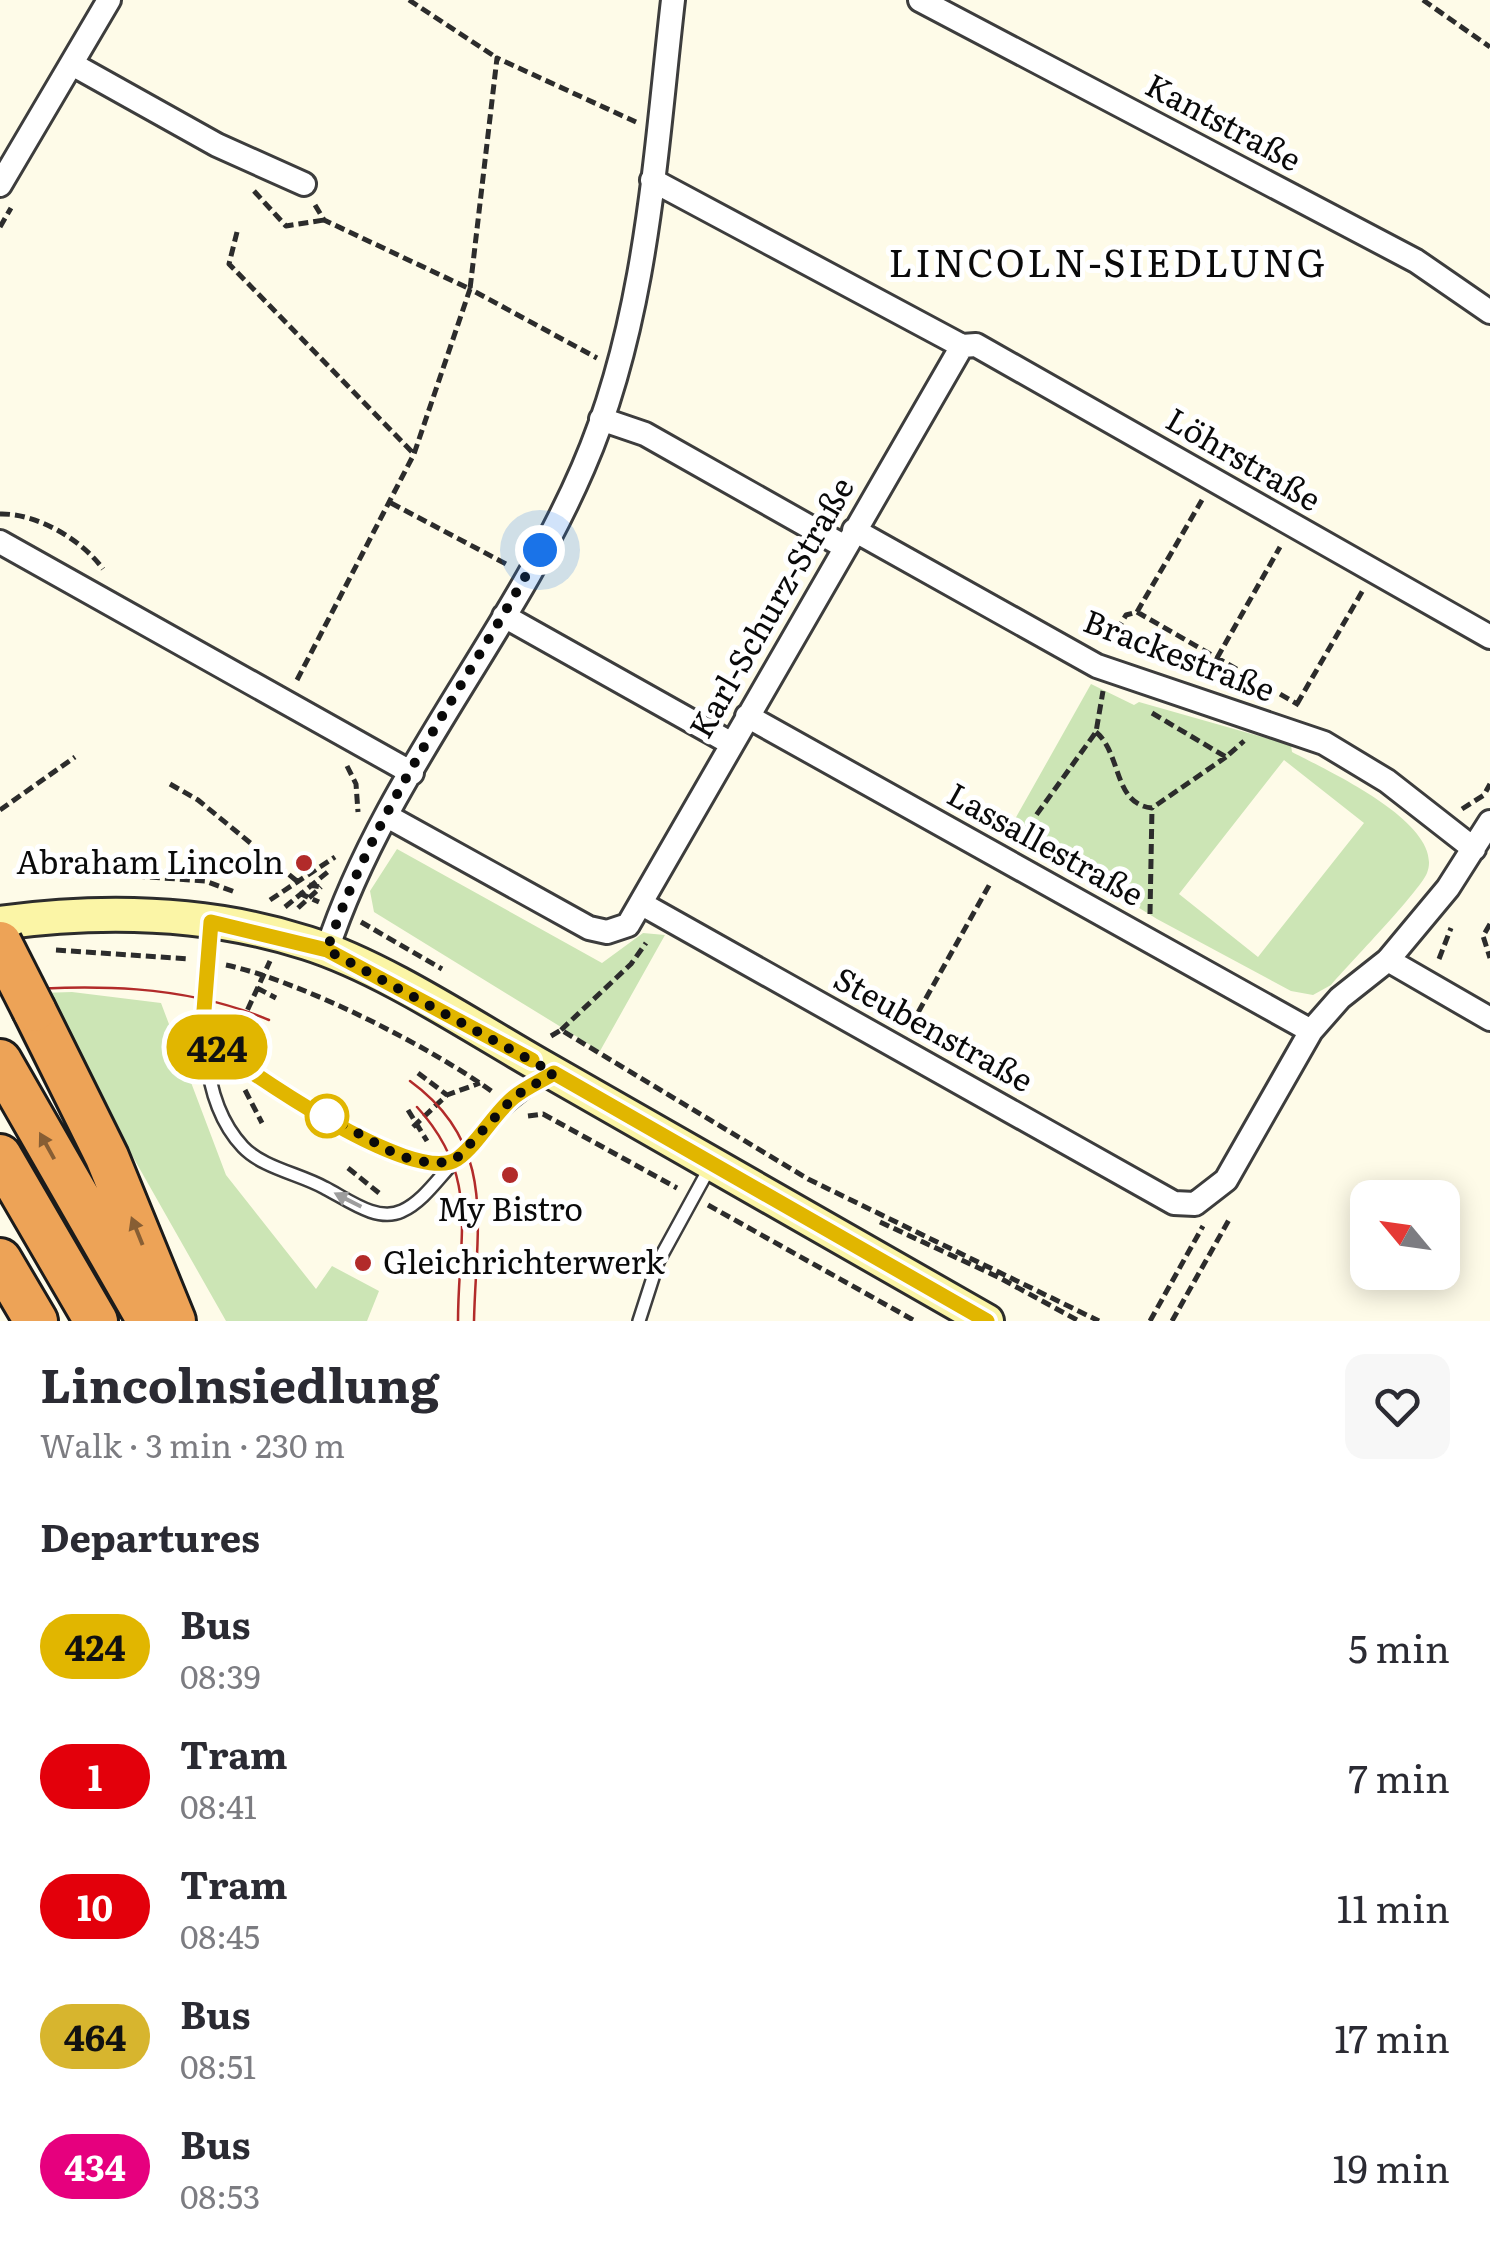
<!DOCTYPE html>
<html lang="en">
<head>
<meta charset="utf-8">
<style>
	:root { --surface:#fff; --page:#f7f7f7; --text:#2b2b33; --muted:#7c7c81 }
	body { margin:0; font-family:Literata,serif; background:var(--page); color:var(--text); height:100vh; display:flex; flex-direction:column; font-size:38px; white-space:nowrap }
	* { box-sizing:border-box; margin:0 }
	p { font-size:32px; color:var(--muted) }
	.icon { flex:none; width:55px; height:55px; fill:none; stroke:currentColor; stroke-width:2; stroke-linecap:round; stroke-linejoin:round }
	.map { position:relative; height:1321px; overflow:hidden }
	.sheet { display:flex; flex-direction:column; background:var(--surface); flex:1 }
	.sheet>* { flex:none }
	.badge { padding:0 20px; border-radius:32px; font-size:35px; line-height:65px }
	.needle { width:65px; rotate:299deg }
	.fabs { position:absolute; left:1350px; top:1180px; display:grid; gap:20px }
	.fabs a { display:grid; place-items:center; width:110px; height:110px; border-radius:20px; background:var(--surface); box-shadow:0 5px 25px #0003; font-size:50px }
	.you { position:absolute; width:50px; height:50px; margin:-25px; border:8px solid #fff; border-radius:50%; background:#1a73e8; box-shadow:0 0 0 15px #1a73e833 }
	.map>.badge { position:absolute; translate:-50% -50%; box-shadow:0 0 0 5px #fff }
	h2 { padding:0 40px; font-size:38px; line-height:90px }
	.round { display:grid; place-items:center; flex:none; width:105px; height:105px; border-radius:20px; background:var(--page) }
	.headline { display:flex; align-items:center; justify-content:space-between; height:170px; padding:0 40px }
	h1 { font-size:48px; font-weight:700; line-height:75px }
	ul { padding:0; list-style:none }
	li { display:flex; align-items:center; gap:30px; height:130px; padding:0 40px }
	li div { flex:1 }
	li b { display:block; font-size:38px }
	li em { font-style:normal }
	li .badge { min-width:110px; font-weight:700; text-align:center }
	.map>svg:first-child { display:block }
</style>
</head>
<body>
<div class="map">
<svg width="1490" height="1321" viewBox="0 0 1490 1321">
	<rect width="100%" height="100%" fill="#fefbe8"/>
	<path fill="#cce5b5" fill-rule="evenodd" d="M 1091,684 L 1134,705 L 1139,702 L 1291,745 L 1292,752 C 1326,770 1446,824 1427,873 C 1419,892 1349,964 1331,985 L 1313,995 L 1291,991 L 1157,919 L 1010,828 ZM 1284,760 L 1364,823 L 1258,957 L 1179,894 Z
		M 397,849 L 602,963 L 643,933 L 665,935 L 600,1051 L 374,912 L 370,891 Z
		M 72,992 L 161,1003 L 226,1175 L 316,1289 L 332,1266 L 379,1291 L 367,1321 L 226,1321 L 40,993 Z"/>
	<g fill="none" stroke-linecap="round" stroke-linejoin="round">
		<defs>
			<path id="lane" d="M 210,926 C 205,994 191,1092 243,1147 C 263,1168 300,1174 325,1188 C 347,1199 377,1223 402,1211 C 422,1202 437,1180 452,1164 C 482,1131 509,1100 548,1077
				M 202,1035 L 249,1073
				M 368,1140 C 397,1155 422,1166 455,1160
				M 639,1321 L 658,1262 L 710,1167"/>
			<path id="street" d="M 920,0 L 1416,261 L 1490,312
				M 72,64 L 217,145 L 304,184
				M 652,180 L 962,346
				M 0,185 L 109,0
				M 962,346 L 976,345 L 1490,637
				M 601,419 L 645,434 L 845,547
				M 854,530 L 1097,666 L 1324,743 L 1387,781 L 1474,849
				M 0,542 L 412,773
				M 504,616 L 732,744
				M 747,716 L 1311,1031
				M 387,816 L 589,928 L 607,932 L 628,925 L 962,346
				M 642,904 L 1174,1203 L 1195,1204 L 1226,1180 L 1311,1031 L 1340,998 L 1388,960 L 1448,888 L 1490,822
				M 327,950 C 384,777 511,635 583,468 C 647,321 655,157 673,0
				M 1388,960 L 1490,1019"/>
			<path id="secondary" d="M 0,923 C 103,909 207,911 307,943 C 383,967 471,1026 541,1066 C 690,1151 838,1237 987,1321"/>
			<path id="highway" d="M 34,1010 L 107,1157 L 174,1321
				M 0,1061 L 149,1321
				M 0,1156 L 96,1321
				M 0,1260 L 36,1321"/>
		</defs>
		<use href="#lane" stroke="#3d3d3d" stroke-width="16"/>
		<use href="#street" stroke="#3d3d3d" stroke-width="28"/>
		<use href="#secondary" stroke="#2c2c2c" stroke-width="38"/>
		<use href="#highway" stroke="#1b1b1b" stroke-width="48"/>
		<path stroke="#2c2c2c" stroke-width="5" stroke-dasharray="10 5" stroke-linecap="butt" d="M 409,0 L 497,58
			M 1423,0 L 1490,47
			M 254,191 L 286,226 L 324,220
			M 315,205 L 324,220 L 470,289 L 497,58 L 636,122
			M 0,227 L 11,208
			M 237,232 L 229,264 L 414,454
			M 391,503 L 508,565
			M 0,514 C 37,513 82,540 103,569
			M 1137,612 L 1299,705
			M 1109,644 L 1126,615 L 1137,612 L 1202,500
			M 1217,658 L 1280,547
			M 297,680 L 414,454 L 470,289 L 597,358
			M 1297,704 L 1363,590
			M 1152,713 L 1226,757 L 1244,741
			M 1096,732 C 1122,754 1113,804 1152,808 L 1226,757
			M 347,766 L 356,784 L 358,812
			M 170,784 L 198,800 L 298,882
			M 1462,809 L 1484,795 L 1490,784
			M 0,810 L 75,757
			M 1019,839 L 1096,732 L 1103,691
			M 135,876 L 205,881 L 235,892
			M 309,885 L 321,887
			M 299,893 L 319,902
			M 270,900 L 335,857
			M 285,907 L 330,870
			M 298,908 L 321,887
			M 1150,914 L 1152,808
			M 361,922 L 442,969
			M 1490,924 L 1483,936 L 1490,958
			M 56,950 L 190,959
			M 1439,959 L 1451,928
			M 226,965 C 301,981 431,1047 494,1093
			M 257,988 L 276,998
			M 242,1021 L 254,1026
			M 911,1025 L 991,882
			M 561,1030 L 631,964 L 646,943
			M 551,1036 L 561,1030 L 808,1179 L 1099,1321
			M 235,1037 L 270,961
			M 418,1073 L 447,1095
			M 245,1090 L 262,1123
			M 408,1110 L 427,1141
			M 528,1116 L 543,1114 L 677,1188
			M 413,1127 L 447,1095 L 480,1083
			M 348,1168 L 379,1193
			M 708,1205 L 915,1321
			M 880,1222 L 998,1277 L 1079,1321
			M 1150,1321 L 1203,1226
			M 1172,1321 L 1230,1218"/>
		<use href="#lane" stroke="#fff" stroke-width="11"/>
		<use href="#street" stroke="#fff" stroke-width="22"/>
		<use href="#secondary" stroke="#fbf5a6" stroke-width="32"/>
		<use href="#highway" stroke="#eda357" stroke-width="42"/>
		<path stroke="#b22b2a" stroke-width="2.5" d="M 0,991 C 91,984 184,984 269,1020
			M 410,1081 C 498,1145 476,1226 474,1321
			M 417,1107 C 481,1177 458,1235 458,1321"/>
		<defs>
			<path id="highway-bridge" d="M 0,943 L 34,1010"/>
		</defs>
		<use href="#highway-bridge" stroke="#1b1b1b" stroke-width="48" stroke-linecap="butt"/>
		<use href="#highway-bridge" stroke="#eda357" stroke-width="42"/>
	</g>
	<defs><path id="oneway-solid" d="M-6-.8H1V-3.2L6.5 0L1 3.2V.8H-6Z" transform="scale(2.5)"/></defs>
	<g fill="#875e34">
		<use href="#oneway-solid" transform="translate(47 1146) rotate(-119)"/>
		<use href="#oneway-solid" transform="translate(137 1231) rotate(-112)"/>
	</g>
	<use fill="#9d9d9d" href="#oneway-solid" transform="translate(348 1200) rotate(-153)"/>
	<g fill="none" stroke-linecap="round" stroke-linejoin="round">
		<defs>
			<path id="line" d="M 532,1060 L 327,950 L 211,922 L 202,1036 C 240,1066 413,1188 457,1159 C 479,1143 493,1114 514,1097 C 526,1087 541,1081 554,1073 L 987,1321"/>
		</defs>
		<use href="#line" stroke="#fff" stroke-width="22"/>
		<use href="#line" stroke="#e1b600" stroke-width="15"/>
		<path stroke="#0a0a0a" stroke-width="10" stroke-dasharray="0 18" d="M 327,1116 L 399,1156 L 434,1164 L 455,1160 L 515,1096 L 554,1073 L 327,950 C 374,808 469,681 540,550"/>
	</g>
	<g fill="#b22b2a" stroke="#fff" stroke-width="4">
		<circle cx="304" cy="863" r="10"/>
		<circle cx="510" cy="1175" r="10"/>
		<circle cx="363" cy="1263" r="10"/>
	</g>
	<circle fill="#fff" stroke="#e1b600" stroke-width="5" cx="327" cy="1116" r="20"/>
	<g text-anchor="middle" stroke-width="10" stroke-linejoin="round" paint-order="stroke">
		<g font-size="32" fill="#0a0a0a" stroke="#fff">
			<text transform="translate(1223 123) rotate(28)" y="11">Kantstraße</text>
			<text transform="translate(1243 460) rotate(30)" y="11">Löhrstraße</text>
			<text transform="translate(772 608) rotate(-60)" y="11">Karl-Schurz-Straße</text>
			<text transform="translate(1179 656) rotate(21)" y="11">Brackestraße</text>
			<text transform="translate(1045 845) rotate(29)" y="11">Lassallestraße</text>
			<text transform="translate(933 1030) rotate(29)" y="11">Steubenstraße</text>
		</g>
		<g font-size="32" fill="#0a0a0a" stroke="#fff" text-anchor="end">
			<text x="284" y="874">Abraham Lincoln</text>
			<text x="510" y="1221" text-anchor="middle">My Bistro</text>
			<text x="383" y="1274" text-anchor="start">Gleichrichterwerk</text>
		</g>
		<g font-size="38" letter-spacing="2.5" fill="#0a0a0a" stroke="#fff">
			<text x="1108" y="277">LINCOLN-SIEDLUNG</text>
		</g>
	</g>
</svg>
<div class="fabs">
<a><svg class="needle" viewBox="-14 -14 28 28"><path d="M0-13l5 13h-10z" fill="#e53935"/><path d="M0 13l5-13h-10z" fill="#7c7c81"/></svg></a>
</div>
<div class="you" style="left:540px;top:550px"></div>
<b class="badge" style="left:217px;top:1047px;background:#e1b600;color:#111">424</b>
</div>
<section class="sheet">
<div class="headline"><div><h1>Lincolnsiedlung</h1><p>Walk · 3 min · 230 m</p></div><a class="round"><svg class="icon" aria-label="heart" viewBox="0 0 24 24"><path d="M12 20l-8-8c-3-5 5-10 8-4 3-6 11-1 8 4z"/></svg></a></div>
<h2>Departures</h2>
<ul>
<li><span class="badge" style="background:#e1b600;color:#111">424</span><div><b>Bus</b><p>08:39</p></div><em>5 min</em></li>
<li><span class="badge" style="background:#e3000b;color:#fff">1</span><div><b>Tram</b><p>08:41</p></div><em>7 min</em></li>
<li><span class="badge" style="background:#e3000b;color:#fff">10</span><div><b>Tram</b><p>08:45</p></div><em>11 min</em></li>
<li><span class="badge" style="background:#d7b52e;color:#111">464</span><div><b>Bus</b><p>08:51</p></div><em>17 min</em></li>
<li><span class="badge" style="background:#e6007e;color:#fff">434</span><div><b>Bus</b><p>08:53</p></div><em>19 min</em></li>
</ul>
</section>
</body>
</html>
